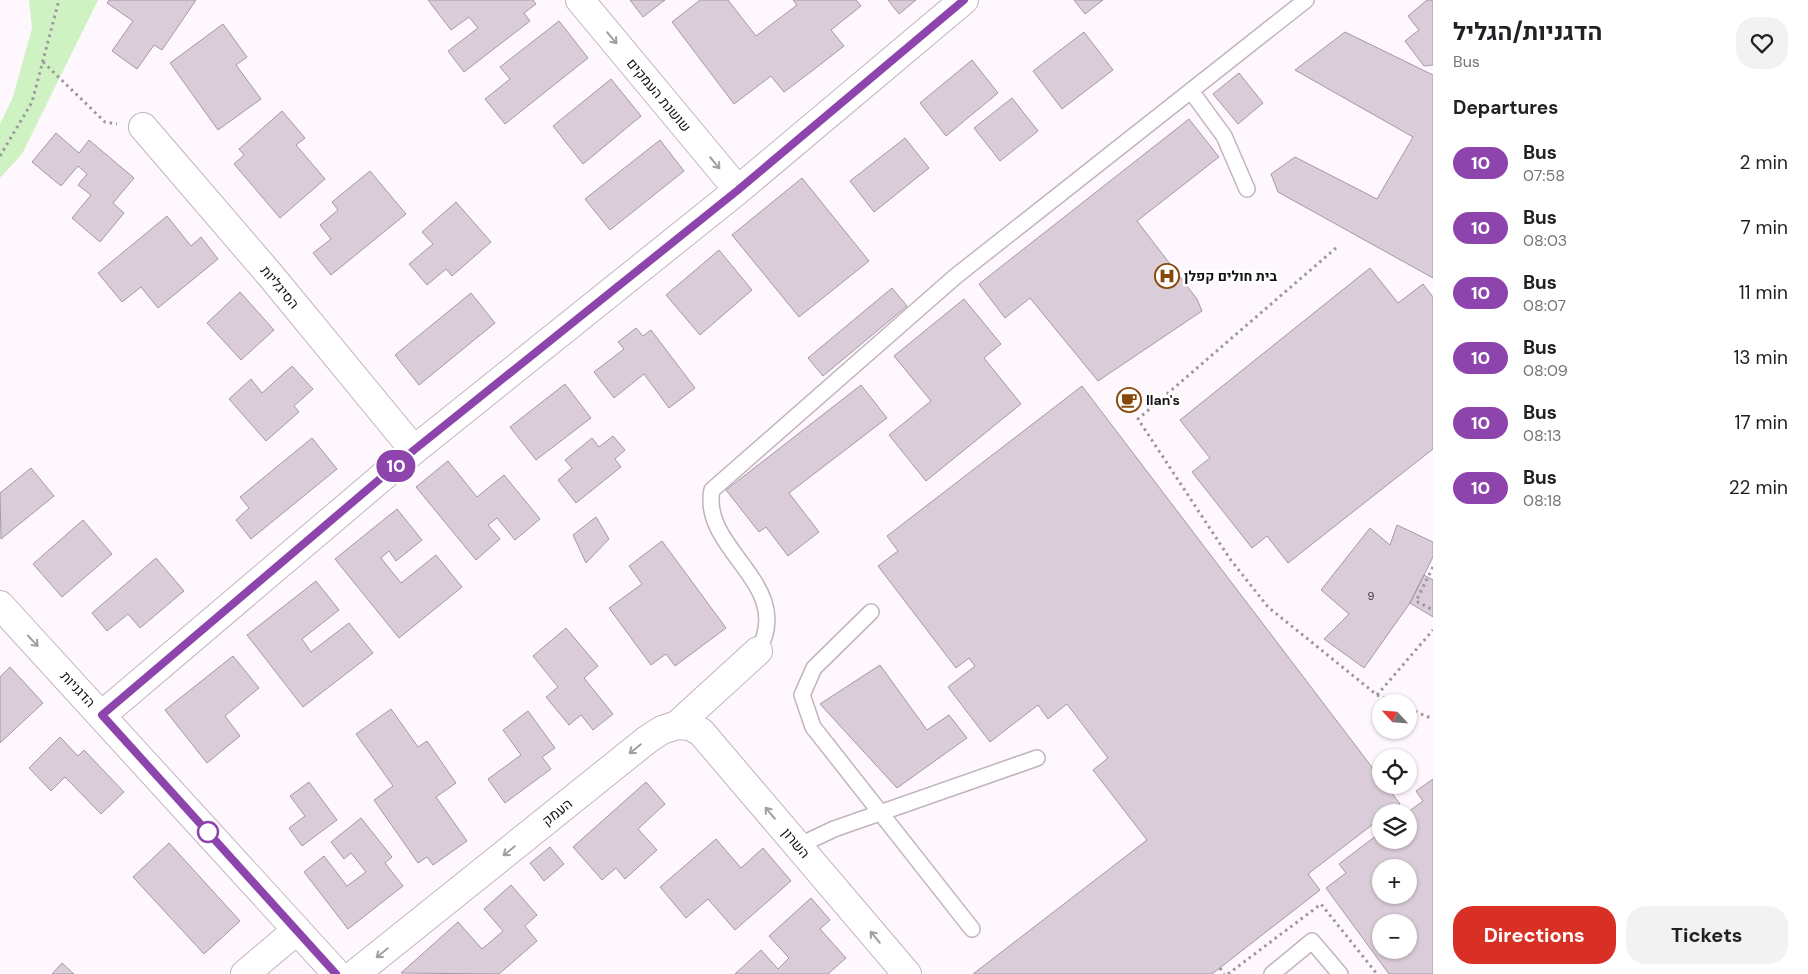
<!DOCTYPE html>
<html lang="en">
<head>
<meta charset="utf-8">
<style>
	:root { --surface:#fff; --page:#f2f2f2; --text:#202124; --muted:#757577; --accent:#d93025 }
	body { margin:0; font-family:"DM Sans",Heebo,sans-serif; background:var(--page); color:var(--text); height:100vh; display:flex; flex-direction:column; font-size:19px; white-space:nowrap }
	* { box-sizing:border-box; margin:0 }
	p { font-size:16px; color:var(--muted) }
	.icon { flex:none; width:28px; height:28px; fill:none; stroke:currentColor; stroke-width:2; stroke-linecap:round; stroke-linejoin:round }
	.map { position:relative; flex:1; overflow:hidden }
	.sheet { display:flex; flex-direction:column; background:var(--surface); width:375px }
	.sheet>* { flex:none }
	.badge { padding:0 10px; border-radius:16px; font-size:18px; line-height:32px }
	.needle { width:32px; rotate:296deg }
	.tools { position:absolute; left:1372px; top:694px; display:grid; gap:10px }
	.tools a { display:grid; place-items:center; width:45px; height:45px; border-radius:50%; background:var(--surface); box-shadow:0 1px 4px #0004; font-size:25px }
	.map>.badge { position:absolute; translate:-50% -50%; box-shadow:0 0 0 2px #fff }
	h2 { padding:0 20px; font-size:19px; line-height:45px }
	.round { display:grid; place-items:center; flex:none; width:52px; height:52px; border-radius:20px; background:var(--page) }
	.summary { display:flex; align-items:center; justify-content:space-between; height:85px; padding:0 20px }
	h1 { font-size:24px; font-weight:700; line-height:38px }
	.cta { display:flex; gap:10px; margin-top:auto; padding:10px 20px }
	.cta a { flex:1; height:58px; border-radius:20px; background:var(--accent); color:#fff; font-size:20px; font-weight:700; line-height:58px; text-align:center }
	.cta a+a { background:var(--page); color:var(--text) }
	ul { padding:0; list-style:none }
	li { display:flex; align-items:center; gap:15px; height:65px; padding:0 20px }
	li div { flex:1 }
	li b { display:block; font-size:19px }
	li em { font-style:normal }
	li .badge { min-width:55px; font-weight:700; text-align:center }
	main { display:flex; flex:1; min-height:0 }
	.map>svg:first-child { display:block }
</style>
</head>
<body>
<main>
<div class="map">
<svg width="1433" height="974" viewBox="0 0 1433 974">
	<rect width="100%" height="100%" fill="#fff7fe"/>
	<path fill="#cff2c2" d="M 29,0 L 98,0 L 22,154 L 0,178 L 0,124 L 13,97 L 32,28 Z"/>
	<path fill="#daccd8" stroke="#a598a3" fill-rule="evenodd" d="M 109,0 L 196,0 L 162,50 L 154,45 L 137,69 L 112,51 L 133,21 L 107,3 Z
		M 428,0 L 533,0 L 536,4 L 524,13 L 530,21 L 464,72 L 448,51 L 478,28 L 469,17 L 451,30 Z
		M 630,0 L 665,0 L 643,17 Z
		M 700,0 L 728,0 L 756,36 L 797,5 L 793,0 L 856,0 L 861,6 L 831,30 L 844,46 L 812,71 L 784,92 L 771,76 L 734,104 L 672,22 Z
		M 888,0 L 916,0 L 899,14 Z
		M 1074,0 L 1103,0 L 1085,14 Z
		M 1427,0 L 1433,0 L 1433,65 L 1424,66 L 1405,41 L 1419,30 L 1408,16 Z
		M 559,21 L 588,58 L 505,124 L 485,99 L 510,79 L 500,67 Z
		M 223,24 L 247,57 L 236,65 L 261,99 L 218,130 L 170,63 Z
		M 1084,32 L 1113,70 L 1062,109 L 1033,71 Z
		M 1345,32 L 1433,75 L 1433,278 L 1278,192 L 1271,174 L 1295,157 L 1377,199 L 1413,137 L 1295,70 Z
		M 972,60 L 998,93 L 946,136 L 920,103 Z
		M 1239,73 L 1263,103 L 1238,124 L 1213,94 Z
		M 611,79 L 641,116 L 583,164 L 553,126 Z
		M 1012,98 L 1038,131 L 1000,161 L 974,128 Z
		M 282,111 L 305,138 L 296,145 L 325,179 L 280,218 L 234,164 L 244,155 L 239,149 Z
		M 1189,119 L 1219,157 L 1137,221 L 1197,299 L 1202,311 L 1098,381 L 1030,298 L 1005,318 L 979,284 Z
		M 56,133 L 79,153 L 89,140 L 134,178 L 113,203 L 124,213 L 100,242 L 72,218 L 91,195 L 78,185 L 87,174 L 78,166 L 61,186 L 32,162 Z
		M 905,138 L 929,168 L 874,212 L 850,181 Z
		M 660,140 L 684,171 L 610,230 L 585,199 Z
		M 370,171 L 406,214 L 331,275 L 313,253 L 331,239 L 320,225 L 338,210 L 332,202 Z
		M 802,178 L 869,261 L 799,317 L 732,235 Z
		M 456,202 L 491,242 L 452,276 L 446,269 L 427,285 L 409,264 L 433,244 L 422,232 Z
		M 167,216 L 191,246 L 201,237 L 218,259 L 158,308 L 141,287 L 122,302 L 98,273 Z
		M 719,250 L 752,290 L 700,335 L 666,295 Z
		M 1370,268 L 1398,303 L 1423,284 L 1433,297 L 1433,449 L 1288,563 L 1267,536 L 1252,548 L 1192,472 L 1210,458 L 1180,420 Z
		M 892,288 L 907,306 L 823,376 L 808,358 Z
		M 240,292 L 274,330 L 241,360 L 207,323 Z
		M 471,293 L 495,323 L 419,385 L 395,355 Z
		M 964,299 L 1001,344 L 984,358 L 1021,404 L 926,481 L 889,435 L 931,401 L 894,356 Z
		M 636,328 L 643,336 L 651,330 L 695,388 L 669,408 L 644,374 L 614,398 L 594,372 L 624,349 L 618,342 Z
		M 292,366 L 313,389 L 294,406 L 299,412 L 266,441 L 229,399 L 251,379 L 262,393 Z
		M 565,384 L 591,418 L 536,460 L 510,427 Z
		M 861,385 L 887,418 L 789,493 L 819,532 L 788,556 L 766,527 L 759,532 L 726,490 Z
		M 1082,386 L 1381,779 L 1381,785 L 1386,785 L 1400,804 L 1388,812 L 1381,812 L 1381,818 L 1308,874 L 1320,890 L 1212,974 L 973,974 L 1147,840 L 1093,770 L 1108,758 L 1067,704 L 1048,719 L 1038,705 L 990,742 L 948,687 L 975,666 L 969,658 L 956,668 L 878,566 L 898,551 L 887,536 Z
		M 613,436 L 625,450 L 615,459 L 621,467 L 576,503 L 558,480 L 572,468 L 565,460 L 592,438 L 599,447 Z
		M 312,438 L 337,469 L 251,539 L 236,520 L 249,508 L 240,497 Z
		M 448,461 L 477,497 L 504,475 L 540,519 L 515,540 L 497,518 L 488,525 L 500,539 L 476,560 L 416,487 Z
		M 31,468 L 54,496 L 1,539 L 0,493 Z
		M 397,509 L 422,540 L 396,561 L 389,551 L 381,558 L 401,583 L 436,555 L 462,587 L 399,638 L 335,559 Z
		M 596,517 L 609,539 L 586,563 L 573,535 Z
		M 83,520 L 112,554 L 62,597 L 33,564 Z
		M 1397,525 L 1433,542 L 1433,557 L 1410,603 L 1364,668 L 1324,639 L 1349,614 L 1321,590 L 1370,528 L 1390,545 Z
		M 662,541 L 726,628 L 675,666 L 666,654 L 651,665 L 609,608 L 642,584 L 629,566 Z
		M 156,558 L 184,591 L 140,628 L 128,614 L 107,631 L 92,613 Z
		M 1424,575 L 1433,580 L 1433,617 L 1410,603 Z
		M 316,581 L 339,610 L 302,639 L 311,652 L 349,623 L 373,653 L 303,707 L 247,635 Z
		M 566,628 L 598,666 L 584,678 L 613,714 L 593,730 L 581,715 L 569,725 L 546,697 L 558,687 L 533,656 Z
		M 233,656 L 259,688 L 225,716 L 240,736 L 207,763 L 165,710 Z
		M 880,665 L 927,730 L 949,715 L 967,738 L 897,788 L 820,704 Z
		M 10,667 L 43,703 L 0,743 L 0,677 Z
		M 391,709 L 418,747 L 427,741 L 456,783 L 436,797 L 467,841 L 433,865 L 427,857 L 418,863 L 374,800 L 393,786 L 356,734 Z
		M 528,711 L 555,748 L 542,757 L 551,769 L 505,803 L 488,779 L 521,755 L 503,730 Z
		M 60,737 L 78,756 L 84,750 L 124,792 L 101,814 L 65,777 L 51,791 L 29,768 Z
		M 1433,779 L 1433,974 L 1389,974 L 1326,888 L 1346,873 L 1339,864 L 1381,832 L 1381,840 L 1409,840 L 1408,812 L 1423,801 L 1416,791 ZM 1381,868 L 1409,868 L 1409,895 L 1381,895 ZM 1381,922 L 1409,922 L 1409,950 L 1381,950 Z
		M 309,782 L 337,820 L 302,846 L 289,828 L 305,816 L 290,796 Z
		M 646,782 L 665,804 L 638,829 L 657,850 L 625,879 L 616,868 L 602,880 L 573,847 Z
		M 361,818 L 392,857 L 385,863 L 403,886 L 348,929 L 304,872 L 324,856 L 347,886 L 366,872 L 351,853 L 344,859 L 331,842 Z
		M 716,839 L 741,868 L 763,848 L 791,881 L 735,930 L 708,899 L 686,918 L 660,887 Z
		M 169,843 L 240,921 L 204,954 L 133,877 Z
		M 550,847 L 564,864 L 544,881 L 530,863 Z
		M 511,885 L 537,915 L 525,926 L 537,941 L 499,974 L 401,973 L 458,922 L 482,949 L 503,931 L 484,909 Z
		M 811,898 L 830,920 L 820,929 L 846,958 L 828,974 L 735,974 L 761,950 L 778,969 L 789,958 L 769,936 Z
		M 62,963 L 74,974 L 52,974 Z"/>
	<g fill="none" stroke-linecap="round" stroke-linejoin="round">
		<defs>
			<path id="service" d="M 1191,91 L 1224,136 L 1247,189
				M 871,612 L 814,668 L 802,695 L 813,727 L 972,929
				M 758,651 C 796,584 700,550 712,490 L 956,276 L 1306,0
				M 798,846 L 834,829 L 1037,758
				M 1272,974 L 1312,941 L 1340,974"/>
			<path id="minor" d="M 580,0 L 738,190
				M 143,127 L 271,276 L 414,450
				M 0,605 L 337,974
				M 102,715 L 414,450 L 738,190 L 964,0
				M 677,725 L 690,726 L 701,732 L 907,974
				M 245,974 L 297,930
				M 355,974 L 648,739 L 662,730 L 677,725 L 758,651"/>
		</defs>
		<use href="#service" stroke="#c1b4bf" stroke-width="18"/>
		<use href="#minor" stroke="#c1b4bf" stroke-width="30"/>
		<path stroke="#9d979c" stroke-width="3" stroke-dasharray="2.5 4" stroke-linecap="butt" d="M 43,62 L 105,122 L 117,124
			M 0,156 L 32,102 L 59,0
			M 1336,248 L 1138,419 L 1230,559 L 1268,607 L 1377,695 L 1433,630
			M 1433,567 L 1416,601 L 1433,610
			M 1377,695 L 1394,702
			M 1409,709 L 1433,719
			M 1220,968 L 1224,974
			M 1228,974 L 1321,904 L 1377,974"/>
		<use href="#service" stroke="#fff" stroke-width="15"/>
		<use href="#minor" stroke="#fff" stroke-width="28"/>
	</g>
	<defs><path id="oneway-shaft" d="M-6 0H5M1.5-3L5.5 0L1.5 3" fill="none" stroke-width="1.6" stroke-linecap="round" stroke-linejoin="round" transform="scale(1.25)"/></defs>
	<g stroke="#a1a0a1">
		<use href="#oneway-shaft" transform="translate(612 38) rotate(50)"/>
		<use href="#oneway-shaft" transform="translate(715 163) rotate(50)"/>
		<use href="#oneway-shaft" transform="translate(33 641) rotate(47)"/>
		<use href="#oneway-shaft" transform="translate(635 749) rotate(141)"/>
		<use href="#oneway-shaft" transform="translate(770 813) rotate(-130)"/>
		<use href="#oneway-shaft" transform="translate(509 851) rotate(141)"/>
		<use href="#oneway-shaft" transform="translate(875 937) rotate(-130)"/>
		<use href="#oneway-shaft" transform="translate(382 953) rotate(141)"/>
	</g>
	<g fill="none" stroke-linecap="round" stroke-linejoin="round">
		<defs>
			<path id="line" d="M 336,974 L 102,715 L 414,450 L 738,190 L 964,0"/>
		</defs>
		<use href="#line" stroke="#fff" stroke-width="11"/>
		<use href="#line" stroke="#8e44ad" stroke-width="8"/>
	</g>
	<defs>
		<symbol id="hospital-ring" viewBox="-11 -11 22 22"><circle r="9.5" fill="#fff" stroke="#864909" stroke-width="1.5"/><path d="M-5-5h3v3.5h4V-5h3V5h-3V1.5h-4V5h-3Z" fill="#864909"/></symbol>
		<symbol id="cafe-ring" viewBox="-11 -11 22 22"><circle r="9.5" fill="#fff" stroke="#864909" stroke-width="1.5"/><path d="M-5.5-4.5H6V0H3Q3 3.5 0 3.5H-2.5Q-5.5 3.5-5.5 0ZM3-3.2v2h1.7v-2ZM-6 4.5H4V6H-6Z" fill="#864909"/></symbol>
	</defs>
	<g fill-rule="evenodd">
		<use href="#hospital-ring" x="1153" y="262" width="28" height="28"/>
		<use href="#cafe-ring" x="1115" y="386" width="28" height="28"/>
	</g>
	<circle fill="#fff" stroke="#8e44ad" stroke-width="2.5" cx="208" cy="832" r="10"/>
	<g text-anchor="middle" stroke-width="5" stroke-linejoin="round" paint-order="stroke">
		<g font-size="11" fill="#464045">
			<text x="1371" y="600">9</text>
		</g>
		<g font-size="14" fill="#151114" stroke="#fff">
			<text transform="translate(659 95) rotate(50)" y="5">שושנת העמקים</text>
			<text transform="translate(280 287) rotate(50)" y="5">הסיגליות</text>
			<text transform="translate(78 689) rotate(47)" y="5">הדגניות</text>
			<text transform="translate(557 812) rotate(-39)" y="5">העמק</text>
			<text transform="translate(796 843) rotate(50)" y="5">השרון</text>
		</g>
		<g font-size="14" font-weight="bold" fill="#151114" stroke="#fff" text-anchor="start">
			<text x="1184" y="281">בית חולים קפלן</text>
			<text x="1146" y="405">Ilan's</text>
		</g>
	</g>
</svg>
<div class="tools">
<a><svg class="needle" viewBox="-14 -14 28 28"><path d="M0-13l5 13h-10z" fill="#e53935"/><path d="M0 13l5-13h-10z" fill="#757577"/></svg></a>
<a><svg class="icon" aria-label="locate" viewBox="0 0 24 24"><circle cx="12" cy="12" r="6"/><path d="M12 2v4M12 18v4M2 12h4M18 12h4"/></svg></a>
<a><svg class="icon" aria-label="layers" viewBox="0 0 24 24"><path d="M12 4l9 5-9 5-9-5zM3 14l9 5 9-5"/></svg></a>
<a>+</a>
<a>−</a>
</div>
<b class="badge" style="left:396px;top:466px;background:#8e44ad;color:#fff">10</b>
</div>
<section class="sheet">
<div class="summary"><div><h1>הדגניות/הגליל</h1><p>Bus</p></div><a class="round"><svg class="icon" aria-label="heart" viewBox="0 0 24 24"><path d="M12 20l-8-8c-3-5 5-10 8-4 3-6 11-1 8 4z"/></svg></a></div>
<h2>Departures</h2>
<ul>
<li><span class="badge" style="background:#8e44ad;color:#fff">10</span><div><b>Bus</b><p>07:58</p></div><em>2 min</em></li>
<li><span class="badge" style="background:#8e44ad;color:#fff">10</span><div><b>Bus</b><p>08:03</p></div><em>7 min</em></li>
<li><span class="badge" style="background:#8e44ad;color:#fff">10</span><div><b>Bus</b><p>08:07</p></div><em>11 min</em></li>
<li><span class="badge" style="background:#8e44ad;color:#fff">10</span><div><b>Bus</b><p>08:09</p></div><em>13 min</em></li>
<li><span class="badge" style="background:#8e44ad;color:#fff">10</span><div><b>Bus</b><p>08:13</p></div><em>17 min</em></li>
<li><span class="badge" style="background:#8e44ad;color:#fff">10</span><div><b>Bus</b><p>08:18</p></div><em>22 min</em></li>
</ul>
<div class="cta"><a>Directions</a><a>Tickets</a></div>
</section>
</main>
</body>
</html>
